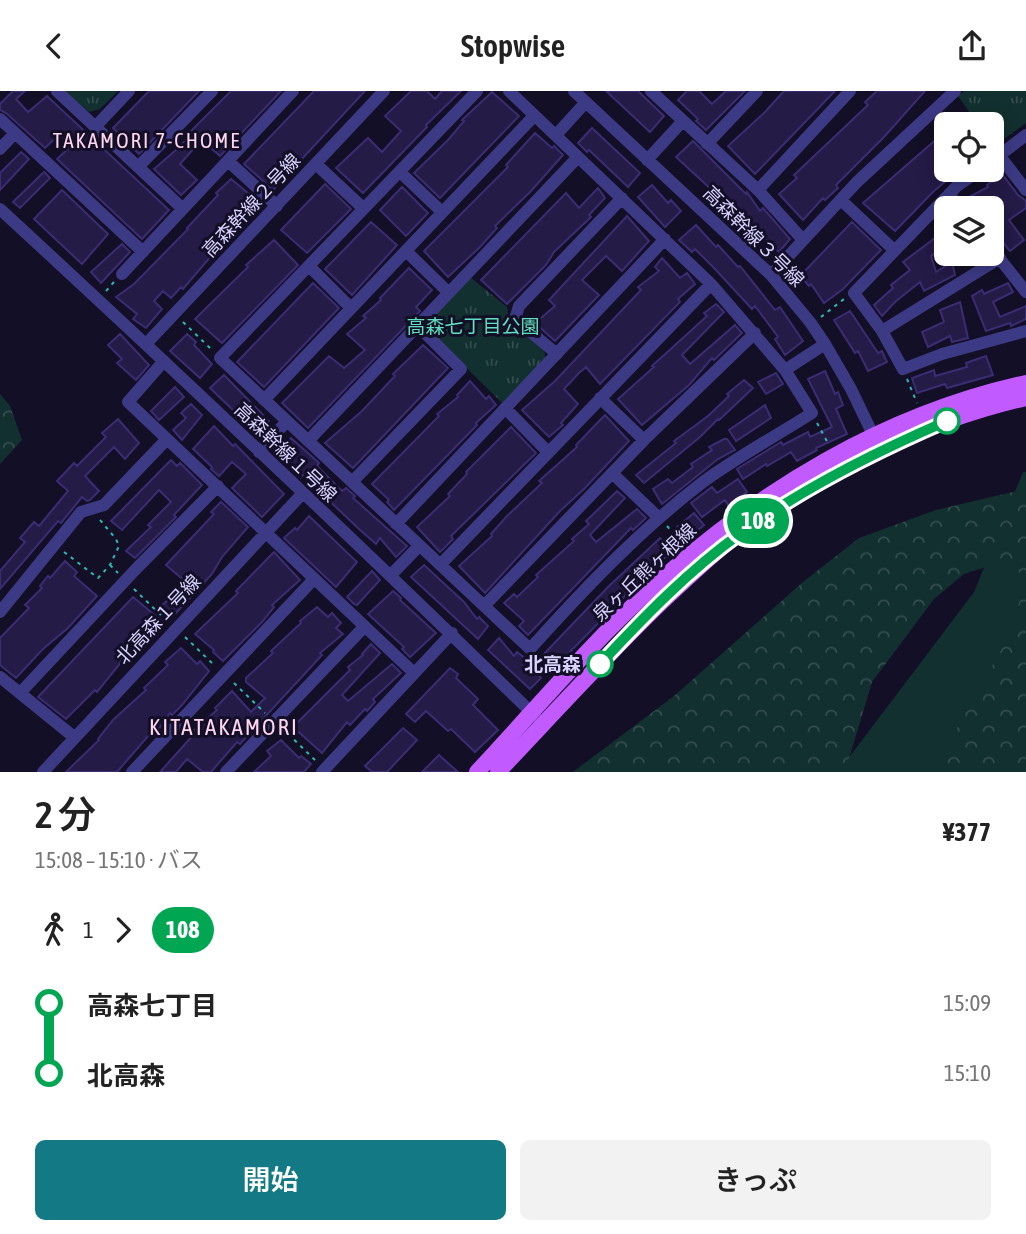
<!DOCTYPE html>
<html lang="ja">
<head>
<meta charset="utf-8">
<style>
	:root { --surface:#fff; --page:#f2f2f2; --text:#222; --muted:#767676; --accent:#137a85 }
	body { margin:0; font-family:"Asap Condensed","Noto Sans JP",sans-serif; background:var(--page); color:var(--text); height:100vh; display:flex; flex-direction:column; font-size:26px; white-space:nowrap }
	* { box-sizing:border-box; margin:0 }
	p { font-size:23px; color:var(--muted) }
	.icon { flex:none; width:38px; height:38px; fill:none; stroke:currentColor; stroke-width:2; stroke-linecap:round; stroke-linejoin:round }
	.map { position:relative; height:681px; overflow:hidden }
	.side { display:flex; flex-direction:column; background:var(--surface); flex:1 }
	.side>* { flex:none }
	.badge { padding:0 14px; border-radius:23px; font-size:24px; line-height:46px }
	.buttons { position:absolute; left:934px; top:21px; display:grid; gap:14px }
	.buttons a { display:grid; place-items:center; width:70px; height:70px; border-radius:10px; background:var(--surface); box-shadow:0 4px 18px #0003; font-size:35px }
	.map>.badge { position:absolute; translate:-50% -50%; box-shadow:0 0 0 4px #fff }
	.legs { display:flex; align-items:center; gap:10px; height:77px; padding:0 35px; font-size:23px }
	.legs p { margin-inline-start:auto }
	.summary { display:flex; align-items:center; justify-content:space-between; height:119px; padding:0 35px }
	h1 { font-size:38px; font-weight:600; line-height:52px }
	.cta { display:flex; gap:14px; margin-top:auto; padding:14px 35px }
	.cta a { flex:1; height:80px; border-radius:10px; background:var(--accent); color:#fff; font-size:28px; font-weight:600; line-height:80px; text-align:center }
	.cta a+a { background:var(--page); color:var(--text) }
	ul { padding:0 35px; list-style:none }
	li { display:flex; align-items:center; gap:24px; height:70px; font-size:26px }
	li i { display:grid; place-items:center; width:10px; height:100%; margin:0 9px; background:currentColor }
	li i::after { content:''; width:18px; height:18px; margin:-9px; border:5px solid; border-radius:50%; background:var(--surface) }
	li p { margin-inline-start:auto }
	li:first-child i { background:linear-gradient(#0000 50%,currentColor 0) }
	li:last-child i { background:linear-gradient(currentColor 50%,#0000 0) }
	header { display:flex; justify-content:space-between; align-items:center; height:91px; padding:0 35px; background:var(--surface); font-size:32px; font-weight:600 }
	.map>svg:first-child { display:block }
</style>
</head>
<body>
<header><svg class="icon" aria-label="back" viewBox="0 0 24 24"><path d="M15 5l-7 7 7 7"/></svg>Stopwise<svg class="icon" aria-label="share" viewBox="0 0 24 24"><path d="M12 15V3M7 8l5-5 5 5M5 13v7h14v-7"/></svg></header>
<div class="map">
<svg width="1026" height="681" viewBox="0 0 1026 681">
	<defs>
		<pattern id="forest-crowns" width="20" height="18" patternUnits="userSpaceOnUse" patternTransform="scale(1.75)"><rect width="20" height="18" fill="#12302f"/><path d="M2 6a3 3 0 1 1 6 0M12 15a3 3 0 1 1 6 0" fill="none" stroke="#344d4e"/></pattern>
		<pattern id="park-tufts" width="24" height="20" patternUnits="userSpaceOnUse" patternTransform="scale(1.75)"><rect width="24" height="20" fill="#12302f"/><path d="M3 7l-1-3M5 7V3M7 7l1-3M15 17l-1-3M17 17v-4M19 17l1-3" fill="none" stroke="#344d4e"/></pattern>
	</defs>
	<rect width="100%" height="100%" fill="#130f26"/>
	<path fill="#12302f" d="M 1023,381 L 1026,381 L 1026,681 L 838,681 L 974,501 Z"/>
	<path fill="url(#forest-crowns)" d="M 0,303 L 10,315 L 22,349 L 0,373 Z
		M 1026,398 L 1026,681 L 936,681 L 945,658 L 1009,545 L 1022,502 L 1023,491 L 1015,471 L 1010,468 L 964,483 L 934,508 L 872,591 L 845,681 L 573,681 L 674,605 L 803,491 L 859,447 L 936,419 Z"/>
	<path fill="url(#park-tufts)" d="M 64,0 L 118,0 L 100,18 L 89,21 Z
		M 964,0 L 1026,0 L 1026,32 L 996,54 L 992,50 L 992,33 L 978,33 L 958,5 Z
		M 470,186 L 507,216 L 508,226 L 544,260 L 546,268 L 502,312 L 428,239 L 427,231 Z"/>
	<path fill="#241b47" stroke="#3b2d73" stroke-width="2" d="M 13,0 L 25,0 L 16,8 L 28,21 L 47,5 L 169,119 L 142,148 L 57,68 L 71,55 L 60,43 L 45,57 L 6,22 L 0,19 L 0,13 Z
		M 149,0 L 199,0 L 139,63 L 113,37 Z
		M 231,0 L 281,0 L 220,65 L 202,49 L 196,55 L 180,73 L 197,89 L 181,104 L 154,78 L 176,59 L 193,42 L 191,40 Z
		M 314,0 L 365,0 L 273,99 L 244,73 Z
		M 411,0 L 427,0 L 435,8 L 442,0 L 461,0 L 426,34 L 427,36 L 363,102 L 336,77 L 368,47 L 382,61 L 401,40 L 385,25 Z
		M 606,0 L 638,0 L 664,25 L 650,41 Z
		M 687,0 L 699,0 L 712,13 L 726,0 L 745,0 L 706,39 L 696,30 L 698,28 L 678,9 Z
		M 784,0 L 835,0 L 755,83 L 728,55 L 764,22 Z
		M 877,0 L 925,0 L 884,46 L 836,94 L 838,97 L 825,109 L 823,107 L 803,129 L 779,103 L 797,87 L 794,84 L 868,14 L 865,11 Z
		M 492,1 L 519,25 L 440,107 L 414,82 L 448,49 L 464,30 L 462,29 Z
		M 592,37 L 640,82 L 628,96 L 589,59 L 587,61 L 578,52 Z
		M 947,39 L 947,79 L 959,79 L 934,100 L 895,140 L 863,112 Z
		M 535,42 L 552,57 L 554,55 L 563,64 L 531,100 L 495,135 L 497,137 L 480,156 L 448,186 L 424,160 L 508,76 L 506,74 Z
		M 693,50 L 746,103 L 747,101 L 760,120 L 763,117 L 790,148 L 779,161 L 676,66 Z
		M 21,61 L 29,68 L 0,99 L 0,82 Z
		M 44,81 L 50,87 L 20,117 L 13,111 Z
		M 1002,83 L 1018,104 L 1026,110 L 1026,117 L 1009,129 L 1024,149 L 1010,160 L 992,139 L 992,107 L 976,117 L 972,117 L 965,108 L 988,96 L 987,94 Z
		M 231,88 L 260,112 L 230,143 L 183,198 L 181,196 L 171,207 L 163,200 L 154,210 L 162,218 L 146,237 L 133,228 L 137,223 L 116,206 L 134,193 L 188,138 L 187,137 L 218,104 L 216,102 Z
		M 325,93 L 351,118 L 307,162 L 281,139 Z
		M 652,94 L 668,112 L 671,109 L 681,120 L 665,136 L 638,106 Z
		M 402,96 L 428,122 L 406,145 L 380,119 Z
		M 598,97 L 605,107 L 589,124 L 591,126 L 554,161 L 546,174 L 507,213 L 481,189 L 566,102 L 579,117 Z
		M 62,99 L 108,143 L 82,173 L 34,128 Z
		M 627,125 L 649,150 L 622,180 L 606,165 L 582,189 L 599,204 L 555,250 L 535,232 L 555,215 L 549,209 Z
		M 371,131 L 397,154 L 352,204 L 325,178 Z
		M 852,131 L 881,159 L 843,198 L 824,212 L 811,193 L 809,195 L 800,185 Z
		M 696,134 L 716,156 L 718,154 L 738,176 L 740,175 L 775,219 L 780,216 L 803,250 L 785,264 L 775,248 L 778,246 L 755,215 L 752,218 L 715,178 L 695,158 L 692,161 L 679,149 Z
		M 947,138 L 947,152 L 931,165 L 936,181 L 952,171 L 955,184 L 924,200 L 920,191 L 895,211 L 882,225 L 874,214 L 893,197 L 891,194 L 910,179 L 903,171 Z
		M 274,149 L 298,174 L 222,252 L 195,228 L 248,176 L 246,174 Z
		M 122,153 L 130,161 L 101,192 L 91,181 Z
		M 662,167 L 680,187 L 687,182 L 695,193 L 678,208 L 680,211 L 600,293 L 586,276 L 579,282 L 564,298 L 578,313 L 561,332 L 563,334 L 549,346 L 522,319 L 555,290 L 641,199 L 638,196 L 659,180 L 655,176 Z
		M 409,177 L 432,199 L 416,216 L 420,220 L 308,337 L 282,312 L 329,265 L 344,277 L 365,259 L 347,243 L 366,227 L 363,225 L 381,209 L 380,207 Z
		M 313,192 L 339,217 L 264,296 L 237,271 Z
		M 1008,192 L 1013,201 L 993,211 L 1000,226 L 1026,215 L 1026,228 L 1011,235 L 1010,232 L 986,240 L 972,205 L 982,199 L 984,203 Z
		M 960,211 L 968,247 L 952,251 L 950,245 L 928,256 L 922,241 L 944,231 L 940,219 Z
		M 716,213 L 724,221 L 682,264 L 690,273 L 735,234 L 742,242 L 714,269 L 712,267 L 689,294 L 642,334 L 618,308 L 654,276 L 652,275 L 707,225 L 704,222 Z
		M 850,220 L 878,262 L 882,260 L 887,271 L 868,280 L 858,260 L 855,262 L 834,229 Z
		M 120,243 L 149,274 L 136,289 L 117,272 L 122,268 L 108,254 Z
		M 187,243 L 196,251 L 194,254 L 212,273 L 200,287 L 170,260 Z
		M 423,254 L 448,277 L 353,377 L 325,352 L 362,320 L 395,285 L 393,283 Z
		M 986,265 L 993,284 L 947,297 L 945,293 L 917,302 L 912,287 L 934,279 L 935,285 L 967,276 L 966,272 Z
		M 825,280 L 835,303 L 838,301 L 843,314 L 836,318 L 847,343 L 816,357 L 817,359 L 797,370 L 791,361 L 767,375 L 766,373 L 743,388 L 737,378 L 781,351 L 783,354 L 808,341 L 810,346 L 832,336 L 808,288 Z
		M 776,282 L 783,293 L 766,303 L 758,291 Z
		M 224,284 L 269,330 L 258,343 L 210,297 Z
		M 744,289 L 753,297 L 719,329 L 718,328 L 700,346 L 644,392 L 636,384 L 676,352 L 674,350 L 708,325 L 729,305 L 727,303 Z
		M 470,290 L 486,308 L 489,305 L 496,314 L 476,332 L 477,334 L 394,419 L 387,411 L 389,409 L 372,393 L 439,325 L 437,323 L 458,306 L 457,304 Z
		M 175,296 L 184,306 L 159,329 L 151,320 Z
		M 191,313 L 202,324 L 182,349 L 173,339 L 186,327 L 181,322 Z
		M 765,314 L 771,327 L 736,350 L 729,339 Z
		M 605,324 L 629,350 L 585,397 L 560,420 L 485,502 L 459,475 L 492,445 L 491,443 L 507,425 L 542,392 L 539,390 L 577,356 L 576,354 Z
		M 118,328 L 139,352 L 125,368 L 114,356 L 85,385 L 99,400 L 90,409 L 87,410 L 82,406 L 61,432 L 58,430 L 0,498 L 0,480 L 25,451 L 20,447 L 34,431 L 39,435 L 68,400 L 57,390 L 74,372 L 77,375 L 106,346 L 102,342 Z
		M 214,335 L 233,355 L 235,353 L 284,403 L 262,426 L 232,397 L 246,383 L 232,371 L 219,385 L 211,378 L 212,376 L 193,358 Z
		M 511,336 L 536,362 L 451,445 L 453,448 L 440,461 L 417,436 L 450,405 L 448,403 L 467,383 L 466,381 Z
		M 291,347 L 319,372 L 317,375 L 342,400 L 346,397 L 355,405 L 353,407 L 407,455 L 396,466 L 380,447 L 376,453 L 359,438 L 278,361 Z
		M 724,348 L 727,348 L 735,359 L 718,368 L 662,413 L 653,398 L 668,388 L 672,392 L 693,376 L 691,373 L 712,359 L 709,356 Z
		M 171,369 L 177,375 L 180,372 L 202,394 L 174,424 L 176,426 L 135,467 L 126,460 L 151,436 L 148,434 L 171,411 L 159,399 L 122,439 L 111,430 Z
		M 738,388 L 747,401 L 728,414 L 725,409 L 702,426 L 691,412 L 712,396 L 717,402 Z
		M 617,400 L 625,407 L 590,444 L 596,451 L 637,418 L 646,427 L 633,439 L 631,437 L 528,544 L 519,535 L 524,530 L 504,512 L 514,503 L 517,506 L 538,486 L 536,484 L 574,450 L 572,448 L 589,433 L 586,430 Z
		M 221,411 L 248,436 L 222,466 L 212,483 L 175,523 L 171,524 L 161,515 L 187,492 L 166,474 L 214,423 L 211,421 Z
		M 694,422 L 704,434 L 687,448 L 683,448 L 675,438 Z
		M 309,425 L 357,471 L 336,496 L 284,447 L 295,437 L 297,439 Z
		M 660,447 L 673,459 L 657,474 L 655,471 L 636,489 L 638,492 L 555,576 L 542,565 L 608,496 Z
		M 274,461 L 300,489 L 272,514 L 274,516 L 262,531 L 223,570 L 213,561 L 214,559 L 195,543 L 238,502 L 236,500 Z
		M 65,470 L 77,481 L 74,485 L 97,505 L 68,537 L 43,558 L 16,587 L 0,574 L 0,547 L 29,517 L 25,514 L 42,497 L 40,495 L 48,485 L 50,487 Z
		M 424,474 L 464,511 L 477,528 L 479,526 L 488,535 L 478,548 L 411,486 Z
		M 372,480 L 380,489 L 357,514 L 354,513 L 347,506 Z
		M 393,500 L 401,507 L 400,509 L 436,542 L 410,566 L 402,558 L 404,556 L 368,523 Z
		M 133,506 L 163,531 L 124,572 L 122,570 L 97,601 L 95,599 L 66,628 L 38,606 Z
		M 317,516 L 328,526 L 332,522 L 341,532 L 336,537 L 343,543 L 320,562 L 322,564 L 240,653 L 237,651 L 211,681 L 203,681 L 187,668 L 176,681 L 160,681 L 195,642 L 193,640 L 217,619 L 215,617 L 232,600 L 251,621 L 265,607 L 246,591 L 246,587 L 273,562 L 271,560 L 301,532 L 300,530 Z
		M 499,547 L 514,565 L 517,561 L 526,568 L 541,587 L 530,598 L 488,559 Z
		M 371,553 L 380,562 L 342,604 L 348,610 L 392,573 L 401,582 L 373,608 L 375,611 L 367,620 L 365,618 L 350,634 L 347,631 L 322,662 L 293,636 L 350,579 L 348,576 L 363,564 L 362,563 Z
		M 181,557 L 197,573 L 200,570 L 209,580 L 182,614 L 172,624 L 170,622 L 158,639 L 155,637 L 117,681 L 66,681 L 99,649 L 98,648 L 113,629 L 146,599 L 144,597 L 168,574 L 165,571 Z
		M 450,577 L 458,583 L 456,587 L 478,608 L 473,614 L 498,639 L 475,661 L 451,638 L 448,640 L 426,620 L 415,631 L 406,623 Z
		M 403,637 L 417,649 L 387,681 L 372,681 L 365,675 Z
		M 281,649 L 299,667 L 301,665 L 311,673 L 304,681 L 254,681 L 271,665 L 267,660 Z
		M 439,664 L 458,681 L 422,681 Z"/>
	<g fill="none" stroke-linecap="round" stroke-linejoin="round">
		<path stroke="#2fb8b0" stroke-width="2" stroke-dasharray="3.5 5" stroke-linecap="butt" d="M 106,200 L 114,191
			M 821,226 L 844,208
			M 183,231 L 212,259
			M 907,288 L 917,312
			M 817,332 L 828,352
			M 667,435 L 681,452
			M 64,461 L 98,487 L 110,474 L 119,455 L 116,448 L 100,429
			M 110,474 L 118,482
			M 134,498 L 168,531
			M 185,546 L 214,574
			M 234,592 L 265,622
			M 282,637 L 316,670"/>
		<path stroke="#3d3a85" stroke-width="12" d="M 57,0 L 183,118
			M 477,0 L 220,267 L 530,558 C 584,498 639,440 703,391 C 737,366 776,345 812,322 L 785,279 L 711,193 L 509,0
			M 574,0 L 771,184 L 810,231 L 825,253 L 851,298 L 877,352
			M 651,0 L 758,99 L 850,0
			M 0,28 L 143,161
			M 96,35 L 129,0
			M 556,44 L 586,11
			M 707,53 L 757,0
			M 0,58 L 15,42
			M 999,64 L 1026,99
			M 647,69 L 682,31
			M 228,70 L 277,115
			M 992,70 L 1026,44
			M 316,73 L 363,117
			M 139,75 L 212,0
			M 980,79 L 957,95 L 854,202 L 882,240 L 903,278 L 942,263 L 1026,240
			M 400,81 L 442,121
			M 758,99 L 803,149
			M 949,103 L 960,117
			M 841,109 L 894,159
			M 0,118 C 181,285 360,454 536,626
			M 992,158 L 1026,201
			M 406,160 L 449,202
			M 309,175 L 351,217
			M 122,183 L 293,0
			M 771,184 L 857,91 L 955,0
			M 882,240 L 1000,167
			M 146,253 L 384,0
			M 557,263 L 521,233 L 516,225 L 519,215 L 622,107
			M 164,270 L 128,311 L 414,582
			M 785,279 L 825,253
			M 600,307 L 644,349
			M 264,309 L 534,25
			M 505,317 L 548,361
			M 308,350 L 578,66
			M 259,361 L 287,330
			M 612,382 L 659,427
			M 352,391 L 461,278 L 418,235
			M 396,433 L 665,148
			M 440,474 L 711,193
			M 390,485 L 419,455
			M 484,515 L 644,349 L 755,242
			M 0,521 L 81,421 L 104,414 L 167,348
			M 0,586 L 74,646
			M 21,601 L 136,478 L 218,395
			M 43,681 L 302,403
			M 132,681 L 314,488
			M 226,681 L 364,536
			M 322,681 L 452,542"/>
		<path stroke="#c25bff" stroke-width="16" d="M 477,681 C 535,619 590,553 653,496 C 759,399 885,323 1026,292
			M 498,681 C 554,622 609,561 668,505 C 691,484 714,461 740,442 C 824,381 924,330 1026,307"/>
	</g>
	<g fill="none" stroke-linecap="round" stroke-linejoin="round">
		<defs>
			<path id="line-1" d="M 600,573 C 643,527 689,479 741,442 C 805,396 875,361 947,330"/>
		</defs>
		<use href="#line-1" stroke="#fff" stroke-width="16"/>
		<use href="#line-1" stroke="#00a651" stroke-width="10"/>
	</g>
	<g fill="#fff" stroke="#00a651" stroke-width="3.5">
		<circle cx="947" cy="330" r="12"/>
		<circle cx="600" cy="573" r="12"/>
	</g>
	<g text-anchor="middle" stroke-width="6" stroke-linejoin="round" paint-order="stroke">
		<g font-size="19" fill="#d9d4ff" stroke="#130f26">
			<text transform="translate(251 114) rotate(-47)" y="7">高森幹線２号線</text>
			<text transform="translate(754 145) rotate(45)" y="7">高森幹線３号線</text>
			<text transform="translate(286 361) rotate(44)" y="7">高森幹線１号線</text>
			<text transform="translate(644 481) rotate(-43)" y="7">泉ヶ丘熊ヶ根線</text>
			<text transform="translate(158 528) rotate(-47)" y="7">北高森１号線</text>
		</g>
		<g font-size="19" fill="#5fe0c0" stroke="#130f26">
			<text x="473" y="242">高森七丁目公園</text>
		</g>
		<g font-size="19" font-weight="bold" fill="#d9d4ff" stroke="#130f26" text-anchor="end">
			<text x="581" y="580">北高森</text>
		</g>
		<g font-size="21" letter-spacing="2" fill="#ffd6f0" stroke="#130f26">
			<text x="147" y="57">TAKAMORI 7-CHOME</text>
		</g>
		<g font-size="23" letter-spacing="2" fill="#ffd6f0" stroke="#130f26">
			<text x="224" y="644">KITATAKAMORI</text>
		</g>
	</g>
</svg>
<div class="buttons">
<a><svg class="icon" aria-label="locate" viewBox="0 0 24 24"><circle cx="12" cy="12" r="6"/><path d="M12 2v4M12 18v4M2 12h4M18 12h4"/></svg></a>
<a><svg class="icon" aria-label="layers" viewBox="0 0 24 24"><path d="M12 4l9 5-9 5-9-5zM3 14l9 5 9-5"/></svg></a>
</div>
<b class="badge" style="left:758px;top:430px;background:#00a651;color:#fff">108</b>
</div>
<section class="side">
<div class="summary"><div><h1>2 分</h1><p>15:08 – 15:10 · バス</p></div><b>¥377</b></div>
<div class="legs"><svg class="icon" aria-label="walk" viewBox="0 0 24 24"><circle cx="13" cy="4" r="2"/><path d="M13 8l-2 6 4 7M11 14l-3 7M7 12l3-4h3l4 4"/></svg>1<svg class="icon" aria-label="forward" viewBox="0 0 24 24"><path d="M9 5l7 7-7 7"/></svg><b class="badge" style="background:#00a651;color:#fff">108</b></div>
<ul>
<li><i style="color:#00a651"></i><b>高森七丁目</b><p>15:09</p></li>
<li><i style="color:#00a651"></i><b>北高森</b><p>15:10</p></li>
</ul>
<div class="cta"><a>開始</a><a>きっぷ</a></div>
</section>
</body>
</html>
